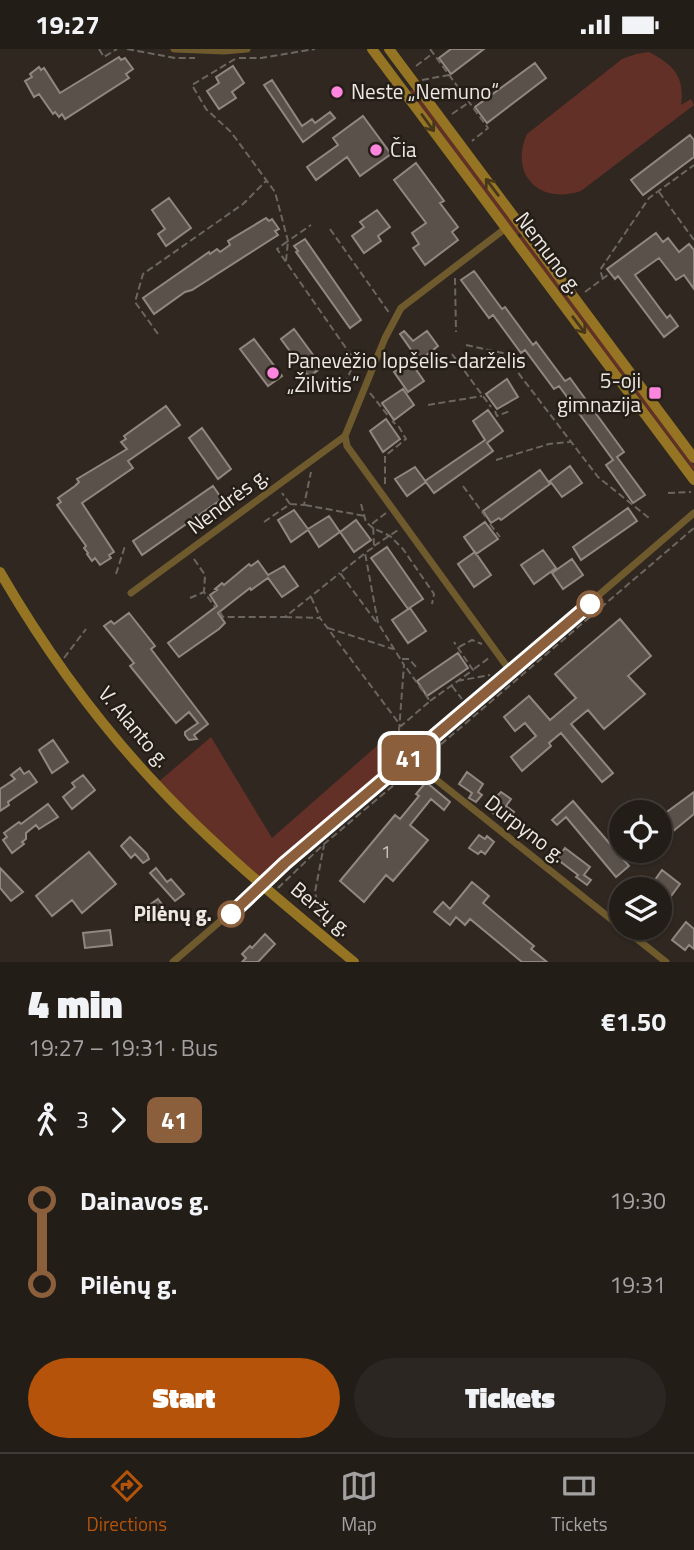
<!DOCTYPE html>
<html lang="en">
<head>
<meta charset="utf-8">
<style>
	:root { --surface:#231d18; --page:#2b2621; --text:#f1f3f6; --muted:#a3a2a2; --line:#403b37; --accent:#b45309 }
	body { margin:0; font-family:"Titillium Web",sans-serif; background:var(--page); color:var(--text); height:100vh; display:flex; flex-direction:column; font-size:26px; white-space:nowrap }
	* { box-sizing:border-box; margin:0 }
	p { font-size:23px; color:var(--muted) }
	.icon { flex:none; width:38px; height:38px; fill:none; stroke:currentColor; stroke-width:2; stroke-linecap:round; stroke-linejoin:round }
	.map { position:relative; height:913px; overflow:hidden }
	.panel { display:flex; flex-direction:column; background:var(--surface); flex:1 }
	.panel>* { flex:none }
	.badge { padding:0 14px; border-radius:10px; font-size:24px; line-height:46px }
	.tools { position:absolute; left:609px; top:751px; display:grid; gap:14px }
	.tools a { display:grid; place-items:center; width:63px; height:63px; border-radius:50%; background:var(--surface); box-shadow:0 2px 5px #0004,0 0 0 2px var(--line); font-size:35px }
	.map>.badge { position:absolute; translate:-50% -50%; box-shadow:0 0 0 4px #fff }
	.legs { display:flex; align-items:center; gap:10px; height:77px; padding:0 28px; font-size:23px }
	.legs p { margin-inline-start:auto }
	.headline { display:flex; align-items:center; justify-content:space-between; height:119px; padding:0 28px }
	h1 { font-size:38px; font-weight:800; line-height:52px }
	.primary-button { display:flex; gap:14px; margin-top:auto; padding:14px 28px }
	.primary-button a { flex:1; height:80px; border-radius:42px; background:var(--accent); color:#fff; font-size:28px; font-weight:800; line-height:80px; text-align:center }
	.primary-button a+a { background:var(--page); color:var(--text) }
	ul { padding:0 28px; list-style:none }
	li { display:flex; align-items:center; gap:24px; height:84px; font-size:26px }
	li i { display:grid; place-items:center; width:10px; height:100%; margin:0 9px; background:currentColor }
	li i::after { content:''; width:18px; height:18px; margin:-9px; border:5px solid; border-radius:50%; background:var(--surface) }
	li p { margin-inline-start:auto }
	li:first-child i { background:linear-gradient(#0000 50%,currentColor 0) }
	li:last-child i { background:linear-gradient(currentColor 50%,#0000 0) }
	.status { display:flex; justify-content:space-between; align-items:center; height:49px; padding:0 35px; background:var(--surface); direction:ltr }
	.status svg { height:19px; fill:currentColor }
	.dock { display:flex; justify-content:space-around; align-items:center; height:98px; border-top:2px solid var(--line); background:var(--surface); font-size:19px; color:var(--muted) }
	.dock a { display:grid; justify-items:center; gap:4px }
	.dock .selected { color:var(--accent) }
	.map>svg:first-child { display:block }
</style>
</head>
<body>
<div class="status"><b>19:27</b><svg viewBox="0 0 49 12"><path d="M0 12V9h3v3zM5 12V6h3v6zM10 12V3h3v9zM15 12V0h3v12zM26 1h20v11H26zM47 4h2v5h-2z"/></svg></div>
<div class="map">
<svg width="694" height="913" viewBox="0 0 694 913">
	<rect width="100%" height="100%" fill="#2f2720"/>
	<path fill="#623026" d="M 649,3 C 674,16 685,28 681,56 L 691,50 L 694,56 L 581,142 C 539,156 509,125 527,85 L 622,10 L 636,5 Z
		M 413,40 L 520,184 L 517,186 L 410,42 Z
		M 522,187 L 694,416 L 694,422 L 519,189 Z
		M 395,681 L 409,709 L 263,837 L 156,735 L 211,688 L 272,789 Z"/>
	<path fill="#5b514b" stroke="#928780" stroke-width="2" d="M 451,0 L 484,0 L 451,25 L 439,9 Z
		M 119,8 L 121,11 L 125,9 L 133,20 L 126,25 L 129,29 L 65,70 L 62,65 L 59,68 L 55,63 L 53,65 L 39,45 L 34,48 L 25,32 L 32,28 L 30,25 L 39,18 L 41,21 L 44,19 L 60,44 Z
		M 535,14 L 546,29 L 487,74 L 475,58 Z
		M 233,17 L 244,34 L 232,43 L 236,49 L 219,60 L 207,42 L 219,34 L 216,28 Z
		M 272,31 L 302,77 L 312,70 L 315,74 L 330,63 L 335,69 L 303,93 L 264,36 Z
		M 363,67 L 391,105 L 360,127 L 347,108 L 316,131 L 307,118 L 338,96 L 333,89 Z
		M 690,86 L 694,91 L 694,108 L 643,146 L 631,131 Z
		M 416,114 L 444,152 L 440,154 L 458,178 L 452,183 L 458,191 L 425,216 L 413,199 L 419,195 L 412,184 L 426,174 L 394,131 Z
		M 169,149 L 191,179 L 166,197 L 158,185 L 165,180 L 152,161 Z
		M 377,161 L 390,178 L 378,187 L 381,192 L 364,204 L 352,187 L 364,178 L 360,173 Z
		M 266,169 L 269,172 L 272,170 L 279,180 L 275,182 L 278,186 L 192,241 L 185,243 L 154,265 L 143,249 L 209,203 L 210,205 L 217,200 L 220,203 L 230,196 L 228,192 Z
		M 656,184 L 663,193 L 668,189 L 679,203 L 689,195 L 694,201 L 694,240 L 684,226 L 676,231 L 659,209 L 635,226 L 667,269 L 670,266 L 678,277 L 664,288 L 618,227 L 615,230 L 607,220 Z
		M 305,190 L 361,271 L 350,279 L 296,203 L 298,202 L 294,197 Z
		M 474,222 L 502,260 L 505,258 L 533,296 L 536,293 L 565,332 L 570,329 L 624,403 L 617,408 L 645,446 L 633,454 L 606,416 L 613,411 L 559,337 L 554,340 L 525,301 L 521,304 L 493,266 L 489,269 L 461,231 Z
		M 294,280 L 322,318 L 309,328 L 281,290 Z
		M 404,282 L 413,292 L 427,282 L 438,297 L 419,312 L 400,285 Z
		M 254,290 L 282,327 L 268,337 L 240,300 Z
		M 410,312 L 424,332 L 408,343 L 394,323 Z
		M 507,330 L 518,348 L 497,360 L 486,345 Z
		M 403,340 L 414,356 L 394,371 L 382,354 Z
		M 166,357 L 180,376 L 128,412 L 133,419 L 82,454 L 114,503 L 109,506 L 111,509 L 100,516 L 95,509 L 92,512 L 87,505 L 88,504 L 84,499 L 86,497 L 57,456 L 61,453 L 58,449 L 75,437 L 79,433 L 77,430 L 127,400 L 121,393 L 126,390 L 124,387 Z
		M 488,361 L 503,382 L 487,394 L 493,402 L 434,444 L 425,432 L 485,391 L 473,372 Z
		M 386,370 L 400,390 L 383,403 L 370,382 Z
		M 202,379 L 231,420 L 218,430 L 189,389 Z
		M 570,417 L 582,434 L 562,448 L 550,432 Z
		M 415,418 L 426,433 L 407,447 L 395,430 Z
		M 540,421 L 550,435 L 501,471 L 499,469 L 491,474 L 483,462 Z
		M 213,437 L 222,450 L 142,506 L 133,492 Z
		M 628,459 L 637,472 L 581,511 L 573,498 Z
		M 294,461 L 308,480 L 329,467 L 340,483 L 356,471 L 371,491 L 354,503 L 340,483 L 319,498 L 308,481 L 291,493 L 278,471 Z
		M 485,473 L 498,490 L 476,505 L 464,488 Z
		M 387,498 L 423,550 L 408,560 L 371,509 Z
		M 543,501 L 556,519 L 534,535 L 521,516 Z
		M 475,503 L 491,526 L 474,538 L 458,515 Z
		M 572,510 L 583,526 L 563,540 L 552,524 Z
		M 258,512 L 268,526 L 284,517 L 298,537 L 282,548 L 268,529 L 251,541 L 250,539 L 218,564 L 225,574 L 219,580 L 179,608 L 168,594 L 217,557 L 210,546 L 217,541 L 215,540 L 222,534 L 224,536 L 249,515 L 251,517 Z
		M 410,559 L 426,582 L 408,594 L 392,571 Z
		M 129,564 L 155,597 L 151,600 L 208,675 L 194,686 L 197,690 L 189,691 L 185,686 L 185,683 L 198,674 L 189,663 L 176,674 L 130,617 L 134,614 L 104,577 L 111,572 L 114,575 Z
		M 620,570 L 651,607 L 628,627 L 645,645 L 604,680 L 588,661 L 571,675 L 613,724 L 602,733 L 561,684 L 549,694 L 551,697 L 522,722 L 511,708 L 536,687 L 525,674 L 515,682 L 504,668 L 529,647 L 550,671 L 576,649 L 555,625 Z
		M 458,604 L 468,619 L 427,647 L 417,632 Z
		M 53,691 L 68,713 L 52,724 L 39,701 Z
		M 20,719 L 24,725 L 29,722 L 37,733 L 8,753 L 9,756 L 0,762 L 0,740 L 15,730 L 11,726 Z
		M 467,723 L 483,735 L 478,743 L 482,746 L 476,753 L 469,749 L 472,744 L 459,735 Z
		M 83,726 L 95,741 L 72,760 L 63,748 L 75,738 L 72,734 Z
		M 426,733 L 450,753 L 444,761 L 431,750 L 410,776 L 428,791 L 393,832 L 386,826 L 364,853 L 340,832 L 395,766 L 400,770 L 419,747 L 416,745 Z
		M 501,743 L 511,750 L 506,757 L 514,763 L 506,773 L 493,764 L 501,753 L 495,749 Z
		M 694,743 L 694,765 L 660,793 L 660,768 Z
		M 573,752 L 629,817 L 616,828 L 566,768 L 557,776 L 552,771 Z
		M 48,755 L 58,768 L 39,780 L 36,776 L 26,784 L 26,790 L 22,793 L 24,795 L 12,804 L 3,791 L 7,788 L 4,784 L 19,773 L 21,775 Z
		M 479,786 L 485,790 L 487,787 L 494,793 L 485,805 L 481,802 L 478,805 L 469,799 Z
		M 130,788 L 147,805 L 149,810 L 143,814 L 135,805 L 131,809 L 121,797 Z
		M 565,799 L 590,818 L 584,826 L 591,831 L 587,836 L 576,828 L 578,826 L 557,810 Z
		M 89,803 L 116,835 L 82,864 L 72,851 L 52,867 L 36,847 Z
		M 0,819 L 23,843 L 11,852 L 0,839 Z
		M 156,819 L 167,833 L 171,830 L 184,845 L 175,852 L 150,824 Z
		M 662,821 L 680,835 L 660,862 L 660,840 L 652,835 Z
		M 472,833 L 489,847 L 483,854 L 534,897 L 531,900 L 547,913 L 522,913 L 470,870 L 465,876 L 456,868 L 450,876 L 434,863 L 443,853 L 450,860 Z
		M 158,850 L 167,862 L 153,872 L 144,860 Z
		M 686,873 L 694,880 L 694,900 L 689,896 L 685,901 L 672,891 Z
		M 110,881 L 112,896 L 85,899 L 83,884 Z
		M 265,885 L 275,895 L 258,913 L 242,913 L 246,909 L 242,905 L 250,897 L 252,899 Z"/>
	<g fill="none" stroke-linecap="round" stroke-linejoin="round">
		<path stroke="#6d6660" stroke-width="2" stroke-dasharray="7 3.5" stroke-linecap="butt" d="M 99,0 L 104,8 L 117,0
			M 127,0 L 175,9 L 195,9
			M 430,0 L 488,79 L 472,92
			M 239,9 L 261,9 L 315,0
			M 235,10 L 192,36 L 206,60 L 231,83 L 275,143 L 288,192 L 311,176
			M 416,17 L 432,5
			M 422,31 L 449,26
			M 452,65 L 468,54
			M 659,143 L 694,191
			M 330,180 L 390,265
			M 286,212 L 288,192 L 277,200 L 355,312 L 346,332 L 352,339
			M 455,229 L 456,283
			M 603,230 L 600,221 L 649,149 L 694,116
			M 585,243 L 609,225
			M 158,285 L 135,253 L 143,225 L 243,155 L 266,132
			M 466,296 L 503,304 L 598,428 L 649,469
			M 452,305 L 491,358
			M 370,344 L 389,368
			M 428,356 L 482,347
			M 495,362 L 497,367 L 510,362
			M 496,411 L 549,395 L 570,393
			M 385,435 L 385,407 L 406,390 L 399,378 L 392,372
			M 463,437 L 488,471
			M 668,444 L 691,443
			M 290,455 L 304,456 L 311,423
			M 361,455 L 366,473 L 373,479 L 390,487 L 403,500 L 434,545 L 432,555
			M 305,456 L 365,467
			M 386,464 L 373,474 L 374,498 L 365,504 L 378,574 L 404,616 L 399,682 L 409,696
			M 264,473 L 290,455 L 282,444
			M 490,475 L 500,488
			M 374,497 L 398,481
			M 364,505 L 340,524 L 377,574
			M 194,510 L 205,526 L 204,543
			M 116,525 L 125,497
			M 311,548 L 320,568
			M 190,549 L 204,543 L 215,558
			M 220,563 L 223,568 L 285,568 L 340,524
			M 285,568 L 320,569 L 401,677 L 430,652 L 405,617
			M 328,579 L 393,600
			M 459,598 L 472,591 L 482,595
			M 64,609 L 86,580
			M 402,610 L 409,610 L 416,618
			M 474,620 L 489,609
			M 457,632 L 490,626
			M 452,637 L 462,650
			M 430,652 L 473,621 L 454,593
			M 425,709 L 694,479
			M 278,839 L 324,795 L 413,720
			M 321,873 L 315,843 L 324,796"/>
		<path stroke="#6e5a2c" stroke-width="7" d="M 174,0 L 224,2 L 247,0
			M 506,179 L 401,259 L 385,289 L 345,387 L 347,397 L 511,623
			M 131,544 L 345,387
			M 409,709 L 621,878
			M 622,878 L 666,913
			M 173,913 L 694,464"/>
		<path stroke="#957523" stroke-width="10" d="M 372,0 L 694,431
			M 389,0 L 694,409
			M 0,523 C 44,599 95,670 155,734 C 215,799 285,856 354,913"/>
	</g>
	<defs><path id="oneway-shaft" d="M-6 0H5M1.5-3L5.5 0L1.5 3" fill="none" stroke-width="1.6" stroke-linecap="round" stroke-linejoin="round" transform="scale(1.75)"/></defs>
	<g stroke="#47381b">
		<use href="#oneway-shaft" transform="translate(428 74) rotate(54)"/>
		<use href="#oneway-shaft" transform="translate(492 138) rotate(-127)"/>
		<use href="#oneway-shaft" transform="translate(579 276) rotate(53)"/>
	</g>
	<g fill="none" stroke-linecap="round" stroke-linejoin="round">
		<defs>
			<path id="line-1" d="M 231,865 L 285,814 L 590,555"/>
		</defs>
		<use href="#line-1" stroke="#fff" stroke-width="16"/>
		<use href="#line-1" stroke="#8b5e3c" stroke-width="10"/>
	</g>
	<g fill="#ff85de" stroke="#251e17" stroke-width="2.5">
		<circle cx="337" cy="43" r="7"/>
		<circle cx="376" cy="101" r="7"/>
		<circle cx="273" cy="324" r="7"/>
		<rect x="648" y="337" width="14" height="14" rx="3.5"/>
	</g>
	<g fill="#fff" stroke="#8b5e3c" stroke-width="3.5">
		<circle cx="590" cy="555" r="12"/>
		<circle cx="231" cy="865" r="12"/>
	</g>
	<g text-anchor="middle" stroke-width="5" stroke-linejoin="round" paint-order="stroke">
		<g font-size="18" fill="#c8c2bd">
			<text x="386" y="809">1</text>
		</g>
		<g font-size="21" fill="#ede8e3" stroke="#251e17" text-anchor="start">
			<text x="351" y="50">Neste „Nemuno“</text>
			<text x="390" y="108">Čia</text>
			<text x="287" y="319">Panevėžio lopšelis-darželis<tspan x="287" dy="24">„Žilvitis“</tspan></text>
			<text x="641" y="339" text-anchor="end">5-oji<tspan x="641" dy="24">gimnazija</tspan></text>
		</g>
		<g font-size="21" fill="#ede8e3" stroke="#251e17">
			<text transform="translate(549 204) rotate(53)" y="7">Nemuno g.</text>
			<text transform="translate(228 452) rotate(-37)" y="7">Nendrės g.</text>
			<text transform="translate(134 678) rotate(50)" y="7">V. Alanto g.</text>
			<text transform="translate(525 780) rotate(38)" y="7">Durpyno g.</text>
			<text transform="translate(321 860) rotate(40)" y="7">Beržų g.</text>
		</g>
		<g font-size="21" font-weight="bold" fill="#ede8e3" stroke="#251e17" text-anchor="end">
			<text x="212" y="872">Pilėnų g.</text>
		</g>
	</g>
</svg>
<div class="tools">
<a><svg class="icon" aria-label="locate" viewBox="0 0 24 24"><circle cx="12" cy="12" r="6"/><path d="M12 2v4M12 18v4M2 12h4M18 12h4"/></svg></a>
<a><svg class="icon" aria-label="layers" viewBox="0 0 24 24"><path d="M12 4l9 5-9 5-9-5zM3 14l9 5 9-5"/></svg></a>
</div>
<b class="badge" style="left:409px;top:709px;background:#8b5e3c;color:#fff">41</b>
</div>
<section class="panel">
<div class="headline"><div><h1>4 min</h1><p>19:27 – 19:31 · Bus</p></div><b>€1.50</b></div>
<div class="legs"><svg class="icon" aria-label="walk" viewBox="0 0 24 24"><circle cx="13" cy="4" r="2"/><path d="M13 8l-2 6 4 7M11 14l-3 7M7 12l3-4h3l4 4"/></svg>3<svg class="icon" aria-label="forward" viewBox="0 0 24 24"><path d="M9 5l7 7-7 7"/></svg><b class="badge" style="background:#8b5e3c;color:#fff">41</b></div>
<ul>
<li><i style="color:#8b5e3c"></i><b>Dainavos g.</b><p>19:30</p></li>
<li><i style="color:#8b5e3c"></i><b>Pilėnų g.</b><p>19:31</p></li>
</ul>
<div class="primary-button"><a>Start</a><a>Tickets</a></div>
</section>
<nav class="dock">
<a class="selected"><svg class="icon" aria-label="directions" viewBox="0 0 24 24"><path d="M12 3l9 9-9 9-9-9zM9 14v-3h6M13 9l2 2-2 2"/></svg>Directions</a>
<a><svg class="icon" aria-label="map" viewBox="0 0 24 24"><path d="M3 6l6-2 6 2 6-2v14l-6 2-6-2-6 2zM9 4v14M15 6v14"/></svg>Map</a>
<a><svg class="icon" aria-label="tickets" viewBox="0 0 24 24"><path d="M3 7h18v10H3zM15 7v10"/></svg>Tickets</a>
</nav>
</body>
</html>
